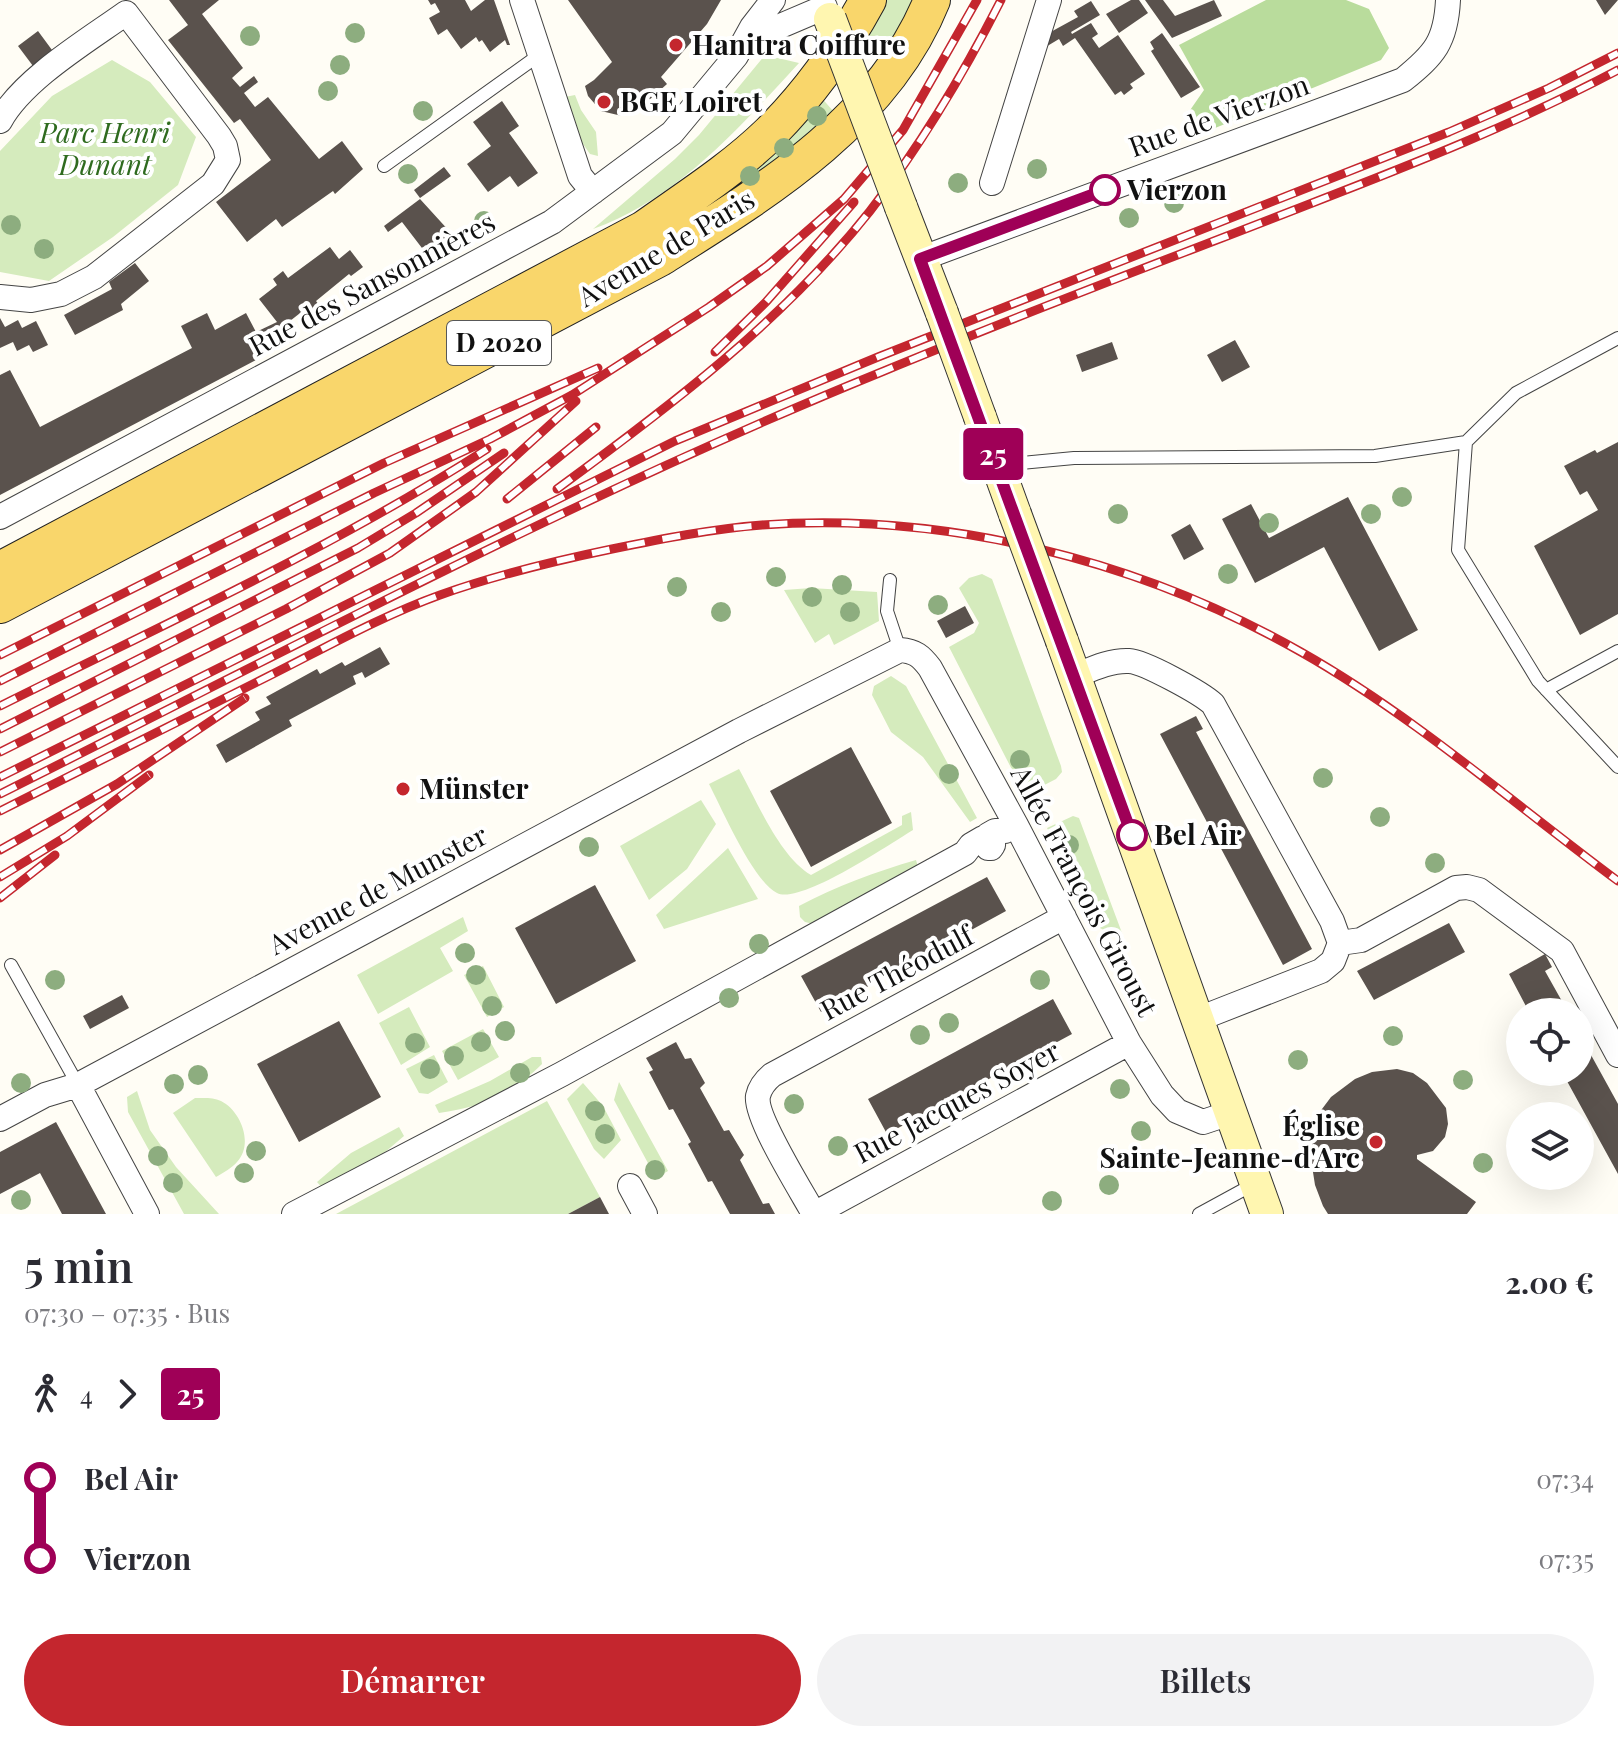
<!DOCTYPE html>
<html lang="fr">
<head>
<meta charset="utf-8">
<style>
	:root { --surface:#fff; --page:#f2f2f3; --text:#2b2b33; --muted:#7c7c81; --accent:#c4262e }
	body { margin:0; font-family:"Playfair Display",serif; background:var(--page); color:var(--text); height:100vh; display:flex; flex-direction:column; font-size:30px; white-space:nowrap }
	* { box-sizing:border-box; margin:0 }
	p { font-size:26px; color:var(--muted) }
	.icon { flex:none; width:44px; height:44px; fill:none; stroke:currentColor; stroke-width:2; stroke-linecap:round; stroke-linejoin:round }
	.map { position:relative; height:1214px; overflow:hidden }
	.side { display:flex; flex-direction:column; background:var(--surface); flex:1 }
	.side>* { flex:none }
	.badge { padding:0 16px; border-radius:6px; font-size:28px; line-height:52px }
	.controls { position:absolute; left:1506px; top:998px; display:grid; gap:16px }
	.controls a { display:grid; place-items:center; width:88px; height:88px; border-radius:50%; background:var(--surface); box-shadow:0 8px 32px #0002; font-size:40px }
	.map>.badge { position:absolute; translate:-50% -50%; box-shadow:0 0 0 4px #fff }
	.legs { display:flex; align-items:center; gap:12px; height:88px; padding:0 24px; font-size:26px }
	.legs p { margin-inline-start:auto }
	.head { display:flex; align-items:center; justify-content:space-between; height:136px; padding:0 24px }
	h1 { font-size:44px; font-weight:600; line-height:60px }
	.button { display:flex; gap:16px; margin-top:auto; padding:16px 24px }
	.button a { flex:1; height:92px; border-radius:48px; background:var(--accent); color:#fff; font-size:32px; font-weight:600; line-height:92px; text-align:center }
	.button a+a { background:var(--page); color:var(--text) }
	ul { padding:0 24px; list-style:none }
	li { display:flex; align-items:center; gap:28px; height:80px; font-size:30px }
	li i { display:grid; place-items:center; width:12px; height:100%; margin:0 10px; background:currentColor }
	li i::after { content:''; width:20px; height:20px; margin:-10px; border:6px solid; border-radius:50%; background:var(--surface) }
	li p { margin-inline-start:auto }
	li:first-child i { background:linear-gradient(#0000 50%,currentColor 0) }
	li:last-child i { background:linear-gradient(currentColor 50%,#0000 0) }
	.map>svg:first-child { display:block }
</style>
</head>
<body>
<div class="map">
<svg width="1618" height="1214" viewBox="0 0 1618 1214">
	<rect width="100%" height="100%" fill="#fffdf5"/>
	<path fill="#d5ebbd" d="M 882,0 L 916,0 L 878,63 L 866,29 Z
		M 765,55 L 799,63 C 740,127 677,199 593,229 L 675,159 L 699,135 Z
		M 112,60 L 150,82 L 196,137 L 178,185 L 113,237 L 49,281 L 0,272 L 0,151 L 52,96 Z
		M 575,95 L 581,110 L 596,132 L 598,156 L 590,154 L 578,137 L 565,97 Z
		M 819,95 L 834,112 L 818,132 L 709,211 L 670,232 Z
		M 982,574 L 992,579 L 1061,766 L 1062,772 L 1056,779 L 1025,795 L 949,647 L 974,633 L 979,623 L 959,588 L 969,578 Z
		M 811,588 L 877,592 L 879,621 L 834,645 L 829,634 L 815,643 L 784,590 Z
		M 891,676 L 906,686 L 977,818 L 970,822 L 923,757 L 891,732 L 872,695 L 874,686 Z
		M 739,769 C 757,801 779,856 811,875 L 902,825 L 902,816 L 911,812 L 913,830 C 890,844 800,905 777,893 C 753,881 722,809 709,784 Z
		M 701,800 L 716,824 L 687,869 L 649,900 L 620,846 Z
		M 1073,816 L 1079,818 L 1125,941 L 1098,927 L 1047,828 Z
		M 728,848 L 758,899 L 664,929 L 656,915 Z
		M 916,860 L 918,867 L 818,925 L 805,922 L 800,917 L 799,906 C 837,886 875,872 916,860 Z
		M 463,917 L 468,931 L 440,948 L 453,971 L 378,1014 L 357,975 Z
		M 483,966 L 504,1007 L 487,1017 L 464,975 Z
		M 409,1007 L 430,1047 L 401,1065 L 379,1023 Z
		M 483,1029 L 499,1057 L 458,1080 L 442,1051 Z
		M 434,1055 L 448,1082 L 428,1094 L 419,1093 L 406,1069 Z
		M 532,1057 L 541,1057 L 542,1064 C 509,1096 484,1106 439,1113 L 435,1105 L 490,1081 Z
		M 619,1082 L 668,1171 L 656,1178 L 614,1100 Z
		M 583,1083 L 603,1106 L 621,1140 L 604,1159 L 594,1149 L 567,1099 Z
		M 137,1091 L 150,1130 L 176,1167 L 219,1214 L 184,1214 L 128,1112 L 127,1097 Z
		M 195,1098 C 203,1098 213,1097 221,1101 C 241,1111 254,1144 237,1162 C 232,1168 223,1173 216,1177 L 173,1113 Z
		M 547,1101 L 600,1197 L 568,1214 L 336,1214 Z
		M 399,1127 L 404,1136 L 377,1159 L 324,1190 L 317,1182 L 351,1153 Z"/>
	<path fill="#b9dc9c" d="M 1266,0 L 1346,0 L 1369,9 L 1389,48 L 1381,60 L 1198,135 L 1186,116 L 1204,90 L 1179,45 Z"/>
	<path fill="#5a524d" d="M 169,0 L 219,0 L 202,14 L 243,68 L 232,78 L 240,87 L 254,76 L 258,82 L 244,93 L 255,107 L 268,97 L 319,159 L 342,141 L 363,169 L 335,194 L 333,191 L 282,227 L 276,219 L 247,242 L 216,202 L 271,160 L 240,119 L 234,123 L 168,40 L 188,25 Z
		M 428,0 L 465,0 L 471,11 L 485,0 L 494,0 L 510,45 L 507,45 L 505,40 L 490,52 L 482,40 L 479,42 L 476,37 L 461,49 L 447,29 L 438,35 L 429,18 L 440,12 L 435,3 L 431,5 Z
		M 568,0 L 721,0 L 707,24 L 661,77 L 667,84 L 640,108 L 622,116 L 601,111 L 588,96 L 585,86 L 594,80 L 612,62 Z
		M 1131,0 L 1139,0 L 1148,13 L 1119,33 L 1106,14 Z
		M 1145,0 L 1163,0 L 1175,16 L 1214,0 L 1222,16 L 1172,38 Z
		M 1596,0 L 1618,0 L 1605,15 Z
		M 1091,1 L 1100,15 L 1071,32 L 1072,34 L 1091,23 L 1098,34 L 1092,38 L 1099,48 L 1118,35 L 1145,74 L 1130,84 L 1133,88 L 1124,95 L 1121,91 L 1115,95 L 1075,38 L 1063,46 L 1059,39 L 1044,48 L 1047,34 L 1078,17 L 1074,11 Z
		M 38,31 L 52,50 L 33,66 L 18,46 Z
		M 1162,33 L 1200,87 L 1181,98 L 1151,51 L 1154,49 L 1150,42 Z
		M 502,101 L 519,126 L 509,133 L 538,173 L 518,187 L 510,176 L 488,192 L 467,164 L 491,146 L 473,122 Z
		M 444,167 L 451,176 L 420,198 L 414,190 Z
		M 420,199 L 461,244 L 435,265 L 402,222 L 388,232 L 384,226 Z
		M 330,247 L 339,259 L 350,250 L 363,267 L 351,276 L 349,274 L 316,301 L 329,319 L 316,326 L 304,310 L 281,328 L 292,341 L 0,495 L 0,375 L 10,370 L 40,427 L 192,348 L 181,326 L 207,313 L 215,330 L 246,313 L 256,332 L 277,322 L 259,299 L 277,285 L 273,279 L 283,271 L 288,278 Z
		M 135,263 L 149,281 L 121,304 L 123,310 L 75,335 L 64,315 L 112,289 L 109,282 Z
		M 0,318 L 5,327 L 18,320 L 22,328 L 36,321 L 48,345 L 33,352 L 29,345 L 17,351 L 13,342 L 0,348 Z
		M 1235,340 L 1250,367 L 1222,382 L 1207,355 Z
		M 1112,342 L 1118,359 L 1082,372 L 1076,355 Z
		M 1618,442 L 1618,614 L 1580,635 L 1534,546 L 1598,510 L 1587,491 L 1580,495 L 1564,466 L 1595,450 L 1597,453 Z
		M 1348,497 L 1418,630 L 1379,651 L 1324,547 L 1255,583 L 1222,519 L 1251,504 L 1269,538 Z
		M 1190,524 L 1204,549 L 1184,560 L 1171,535 Z
		M 965,606 L 974,623 L 946,638 L 937,621 Z
		M 380,647 L 390,664 L 365,678 L 362,672 L 353,676 L 356,684 L 289,720 L 292,726 L 226,763 L 216,745 L 260,720 L 255,712 L 271,704 L 266,697 L 317,669 L 320,674 L 342,662 L 345,666 Z
		M 1196,716 L 1203,729 L 1196,732 L 1312,949 L 1283,965 L 1160,734 Z
		M 851,747 L 892,823 L 811,867 L 770,791 Z
		M 987,877 L 1006,911 L 821,1012 L 801,976 Z
		M 595,885 L 636,961 L 556,1004 L 515,928 Z
		M 1449,923 L 1465,952 L 1374,1000 L 1357,971 Z
		M 1545,954 L 1552,967 L 1545,971 L 1568,1012 L 1529,1012 L 1509,974 Z
		M 122,995 L 129,1008 L 90,1029 L 83,1016 Z
		M 1053,999 L 1072,1034 L 887,1134 L 868,1099 Z
		M 339,1021 L 381,1097 L 299,1142 L 257,1064 Z
		M 1580,1035 L 1618,1104 L 1618,1174 L 1562,1072 L 1580,1072 Z
		M 676,1042 L 685,1059 L 691,1058 L 705,1083 L 700,1088 L 724,1131 L 729,1130 L 744,1155 L 740,1160 L 763,1204 L 769,1203 L 775,1214 L 730,1214 L 712,1181 L 708,1182 L 688,1144 L 691,1142 L 673,1109 L 669,1110 L 649,1072 L 653,1070 L 646,1058 Z
		M 1397,1069 L 1413,1073 L 1427,1083 L 1446,1108 L 1448,1124 L 1445,1137 L 1433,1151 L 1417,1155 L 1417,1159 L 1476,1202 L 1467,1214 L 1328,1214 L 1323,1206 L 1315,1185 L 1310,1153 L 1315,1123 L 1322,1109 L 1331,1097 L 1355,1079 L 1372,1072 Z
		M 56,1122 L 106,1214 L 62,1214 L 40,1173 L 0,1194 L 0,1152 Z
		M 600,1197 L 609,1214 L 568,1214 Z"/>
	<g fill="none" stroke-linecap="round" stroke-linejoin="round">
		<defs>
			<path id="lane" d="M 384,166 L 542,53
				M 1466,442 L 1458,550 L 1538,681 L 1618,767
				M 1000,465 L 1074,458 L 1375,456 L 1466,442 L 1516,393 L 1618,338
				M 890,580 L 887,611 L 900,650
				M 1546,690 L 1618,651
				M 11,965 L 78,1085
				M 1199,1214 L 1254,1184"/>
			<path id="street" d="M 522,0 L 580,176 L 593,192
				M 747,46 L 764,33 L 825,7
				M 0,121 C 23,79 87,41 126,13 L 219,136 L 225,146 L 228,160 L 213,184 L 94,277 L 61,294 L 31,300 L 0,297
				M 992,183 L 1049,0
				M 920,259 L 1403,80 C 1434,55 1446,42 1448,0
				M 0,517 L 552,222 L 672,133 L 736,56 L 752,27 L 773,0
				M 1075,676 C 1092,669 1111,660 1129,661 C 1145,662 1201,693 1213,704 L 1332,921 L 1340,943
				M 1340,943 L 1361,940 L 1456,888 L 1467,887 L 1479,890 L 1562,951 L 1618,1055
				M 1196,1020 L 1321,971 L 1333,961 L 1340,943
				M 78,1085 L 147,1214
				M 0,1119 L 45,1095 L 78,1085 L 739,731 L 900,650 C 915,651 921,656 930,668 L 1016,825 L 1129,1043 L 1162,1095 L 1177,1111 L 1203,1122 L 1230,1113
				M 630,1186 L 645,1214
				M 294,1214 L 562,1074 L 965,853 L 971,845 L 983,838 L 988,848 L 991,848 L 993,845 L 988,835 L 995,831 L 1005,831
				M 814,1214 C 802,1192 754,1116 758,1096 C 760,1087 766,1080 772,1075 L 1064,917
				M 814,1214 L 1129,1043"/>
			<path id="secondary" d="M 901,207 L 942,313
				M 980,417 L 1015,514
				M 1062,641 L 1267,1214"/>
			<path id="primary" d="M 0,570 L 644,229 C 686,199 732,170 770,133 C 809,94 842,48 868,0
				M 0,605 L 660,258 C 765,192 884,120 932,0"/>
		</defs>
		<use href="#lane" stroke="#444" stroke-width="14"/>
		<use href="#street" stroke="#444" stroke-width="26"/>
		<use href="#secondary" stroke="#333" stroke-width="34"/>
		<use href="#primary" stroke="#222" stroke-width="38"/>
		<use href="#lane" stroke="#fff" stroke-width="12"/>
		<use href="#street" stroke="#fff" stroke-width="24"/>
		<use href="#secondary" stroke="#fff6b0" stroke-width="32"/>
		<use href="#primary" stroke="#f9d66b" stroke-width="36"/>
		<defs>
			<path id="rail" d="M 715,352 L 766,302 L 854,202
				M 557,489 C 669,407 783,321 870,211 C 921,145 963,75 1001,0
				M 507,499 L 596,427
				M 0,655 L 384,463 L 598,368
				M 0,681 L 374,493 L 490,439 L 572,395 L 709,307 L 767,266 L 844,199 L 903,130 L 977,0
				M 0,706 C 164,624 333,548 487,449
				M 0,729 L 358,548 L 416,513 L 504,453
				M 0,752 L 286,609 L 390,553 L 476,492 L 576,401
				M 0,777 L 675,441 L 878,357 L 1449,132 L 1549,88 L 1618,53
				M 0,794 C 292,648 581,494 884,371 C 1024,313 1166,260 1307,205 C 1413,164 1518,123 1618,70
				M 0,811 C 85,768 170,726 255,683 C 316,653 376,618 440,595 C 496,575 554,561 612,549 C 661,539 711,529 762,525 C 947,512 1139,560 1301,652 C 1414,716 1514,804 1618,881
				M 0,850 L 117,784 L 245,698
				M 0,877 L 67,836 L 149,775
				M 0,898 L 55,855"/>
		</defs>
		<use href="#rail" stroke="#c4262e" stroke-width="9"/>
		<use href="#rail" stroke="#fff" stroke-width="6" stroke-dasharray="18" stroke-linecap="butt"/>
		<defs>
			<path id="secondary-bridge" d="M 830,19 L 901,207
				M 942,313 L 980,417
				M 1015,514 L 1062,641"/>
		</defs>
		<use href="#secondary-bridge" stroke="#333" stroke-width="34" stroke-linecap="butt"/>
		<use href="#secondary-bridge" stroke="#fff6b0" stroke-width="32"/>
	</g>
	<g fill="#8dad7f">
		<circle cx="355" cy="33" r="10"/>
		<circle cx="250" cy="36" r="10"/>
		<circle cx="340" cy="65" r="10"/>
		<circle cx="328" cy="91" r="10"/>
		<circle cx="423" cy="111" r="10"/>
		<circle cx="817" cy="116" r="10"/>
		<circle cx="784" cy="148" r="10"/>
		<circle cx="1037" cy="169" r="10"/>
		<circle cx="408" cy="174" r="10"/>
		<circle cx="750" cy="176" r="10"/>
		<circle cx="958" cy="183" r="10"/>
		<circle cx="1174" cy="203" r="10"/>
		<circle cx="1129" cy="218" r="10"/>
		<circle cx="484" cy="221" r="10"/>
		<circle cx="11" cy="225" r="10"/>
		<circle cx="44" cy="249" r="10"/>
		<circle cx="1402" cy="497" r="10"/>
		<circle cx="1118" cy="514" r="10"/>
		<circle cx="1371" cy="514" r="10"/>
		<circle cx="1269" cy="523" r="10"/>
		<circle cx="1228" cy="574" r="10"/>
		<circle cx="776" cy="577" r="10"/>
		<circle cx="842" cy="585" r="10"/>
		<circle cx="677" cy="587" r="10"/>
		<circle cx="812" cy="597" r="10"/>
		<circle cx="938" cy="605" r="10"/>
		<circle cx="721" cy="612" r="10"/>
		<circle cx="850" cy="612" r="10"/>
		<circle cx="1020" cy="760" r="10"/>
		<circle cx="949" cy="774" r="10"/>
		<circle cx="1323" cy="778" r="10"/>
		<circle cx="1380" cy="817" r="10"/>
		<circle cx="1069" cy="845" r="10"/>
		<circle cx="589" cy="847" r="10"/>
		<circle cx="1435" cy="863" r="10"/>
		<circle cx="759" cy="944" r="10"/>
		<circle cx="465" cy="953" r="10"/>
		<circle cx="476" cy="975" r="10"/>
		<circle cx="55" cy="980" r="10"/>
		<circle cx="1040" cy="980" r="10"/>
		<circle cx="729" cy="998" r="10"/>
		<circle cx="492" cy="1006" r="10"/>
		<circle cx="949" cy="1023" r="10"/>
		<circle cx="505" cy="1031" r="10"/>
		<circle cx="920" cy="1035" r="10"/>
		<circle cx="1393" cy="1036" r="10"/>
		<circle cx="481" cy="1042" r="10"/>
		<circle cx="415" cy="1043" r="10"/>
		<circle cx="454" cy="1056" r="10"/>
		<circle cx="1298" cy="1060" r="10"/>
		<circle cx="430" cy="1069" r="10"/>
		<circle cx="520" cy="1073" r="10"/>
		<circle cx="198" cy="1075" r="10"/>
		<circle cx="1463" cy="1080" r="10"/>
		<circle cx="21" cy="1083" r="10"/>
		<circle cx="174" cy="1084" r="10"/>
		<circle cx="1120" cy="1089" r="10"/>
		<circle cx="794" cy="1104" r="10"/>
		<circle cx="595" cy="1111" r="10"/>
		<circle cx="1141" cy="1131" r="10"/>
		<circle cx="605" cy="1134" r="10"/>
		<circle cx="838" cy="1146" r="10"/>
		<circle cx="256" cy="1151" r="10"/>
		<circle cx="158" cy="1156" r="10"/>
		<circle cx="1483" cy="1163" r="10"/>
		<circle cx="655" cy="1170" r="10"/>
		<circle cx="244" cy="1173" r="10"/>
		<circle cx="173" cy="1183" r="10"/>
		<circle cx="1109" cy="1185" r="10"/>
		<circle cx="21" cy="1200" r="10"/>
		<circle cx="1052" cy="1201" r="10"/>
	</g>
	<g fill="none" stroke-linecap="round" stroke-linejoin="round">
		<defs>
			<path id="line-1" d="M 1105,190 L 920,259 L 1132,835"/>
		</defs>
		<use href="#line-1" stroke="#fff" stroke-width="18"/>
		<use href="#line-1" stroke="#9f0057" stroke-width="12"/>
	</g>
	<g fill="#c4262e" stroke="#fff" stroke-width="3">
		<circle cx="676" cy="45" r="8"/>
		<circle cx="604" cy="102" r="8"/>
		<circle cx="403" cy="789" r="8"/>
		<circle cx="1376" cy="1142" r="8"/>
	</g>
	<g fill="#fff" stroke="#9f0057" stroke-width="4">
		<circle cx="1105" cy="190" r="14"/>
		<circle cx="1132" cy="835" r="14"/>
	</g>
	<g text-anchor="middle" stroke-width="8" stroke-linejoin="round" paint-order="stroke">
		<rect fill="#fff" stroke="#585858" stroke-width="2" x="447" y="321" width="104" height="44" rx="6"/>
		<g font-size="26" font-weight="bold" fill="#111">
			<text x="499" y="352">D 2020</text>
		</g>
		<g font-size="28" font-weight="bold" fill="#111" stroke="#fff" text-anchor="start">
			<text x="692" y="55">Hanitra Coiffure</text>
			<text x="620" y="112">BGE Loiret</text>
			<text x="419" y="799">Münster</text>
			<text x="1360" y="1136" text-anchor="end">Église<tspan x="1360" dy="32">Sainte-Jeanne-d'Arc</tspan></text>
		</g>
		<g font-size="28" fill="#111" stroke="#fff">
			<text transform="translate(1219 116) rotate(-20)" y="10">Rue de Vierzon</text>
			<text transform="translate(666 248) rotate(-31)" y="10">Avenue de Paris</text>
			<text transform="translate(372 284) rotate(-28)" y="10">Rue des Sansonnières</text>
			<text transform="translate(378 890) rotate(-28)" y="10">Avenue de Munster</text>
			<text transform="translate(1084 891) rotate(62)" y="10">Allée François Giroust</text>
			<text transform="translate(897 973) rotate(-28)" y="10">Rue Théodulf</text>
			<text transform="translate(957 1102) rotate(-28)" y="10">Rue Jacques Soyer</text>
		</g>
		<g font-size="28" font-style="italic" fill="#2f6b1f" stroke="#fff">
			<text x="105" y="143">Parc Henri<tspan x="105" dy="32">Dunant</tspan></text>
		</g>
		<g font-size="28" font-weight="bold" fill="#111" stroke="#fff" text-anchor="start">
			<text x="1127" y="200">Vierzon</text>
			<text x="1154" y="845">Bel Air</text>
		</g>
	</g>
</svg>
<div class="controls">
<a><svg class="icon" aria-label="locate" viewBox="0 0 24 24"><circle cx="12" cy="12" r="6"/><path d="M12 2v4M12 18v4M2 12h4M18 12h4"/></svg></a>
<a><svg class="icon" aria-label="layers" viewBox="0 0 24 24"><path d="M12 4l9 5-9 5-9-5zM3 14l9 5 9-5"/></svg></a>
</div>
<b class="badge" style="left:993px;top:454px;background:#9f0057;color:#fff">25</b>
</div>
<section class="side">
<div class="head"><div><h1>5 min</h1><p>07:30 – 07:35 · Bus</p></div><b>2.00 €</b></div>
<div class="legs"><svg class="icon" aria-label="walk" viewBox="0 0 24 24"><circle cx="13" cy="4" r="2"/><path d="M13 8l-2 6 4 7M11 14l-3 7M7 12l3-4h3l4 4"/></svg>4<svg class="icon" aria-label="forward" viewBox="0 0 24 24"><path d="M9 5l7 7-7 7"/></svg><b class="badge" style="background:#9f0057;color:#fff">25</b></div>
<ul>
<li><i style="color:#9f0057"></i><b>Bel Air</b><p>07:34</p></li>
<li><i style="color:#9f0057"></i><b>Vierzon</b><p>07:35</p></li>
</ul>
<div class="button"><a>Démarrer</a><a>Billets</a></div>
</section>
</body>
</html>
